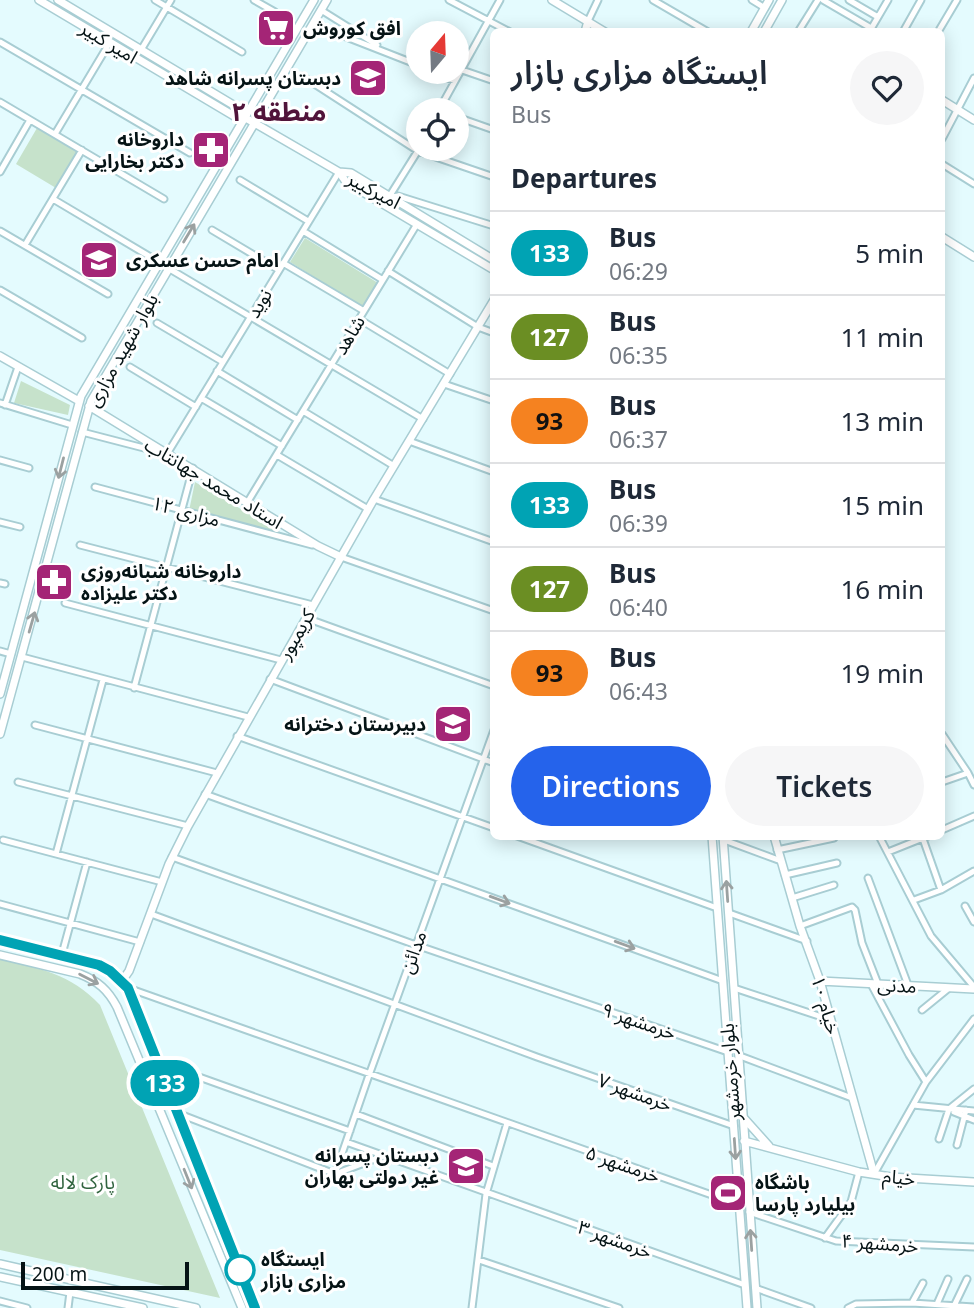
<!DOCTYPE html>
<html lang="en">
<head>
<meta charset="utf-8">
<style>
	:root { --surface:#fff; --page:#f6f6f7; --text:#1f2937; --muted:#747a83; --line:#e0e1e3; --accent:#2563eb }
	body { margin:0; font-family:"Noto Sans","Noto Sans Arabic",sans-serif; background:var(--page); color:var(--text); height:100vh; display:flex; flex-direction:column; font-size:26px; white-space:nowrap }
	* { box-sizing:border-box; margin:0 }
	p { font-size:23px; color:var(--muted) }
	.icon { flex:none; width:38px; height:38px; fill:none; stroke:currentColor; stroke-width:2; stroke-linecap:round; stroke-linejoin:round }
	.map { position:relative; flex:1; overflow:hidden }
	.sheet { position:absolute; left:490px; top:28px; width:455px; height:812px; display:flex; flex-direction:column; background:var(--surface); border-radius:10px; box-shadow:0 4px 18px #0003 }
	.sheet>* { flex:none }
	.badge { padding:0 14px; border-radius:23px; font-size:24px; line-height:46px }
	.needle { width:46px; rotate:19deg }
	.controls { position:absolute; left:406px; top:21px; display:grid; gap:14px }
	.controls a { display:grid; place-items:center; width:63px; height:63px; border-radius:50%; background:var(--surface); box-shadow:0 4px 18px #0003; font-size:35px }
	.scale { position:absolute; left:21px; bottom:18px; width:168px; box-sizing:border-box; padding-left:7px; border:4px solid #051315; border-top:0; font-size:19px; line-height:24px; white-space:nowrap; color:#051315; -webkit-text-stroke:5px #fff; paint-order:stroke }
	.map>.badge { position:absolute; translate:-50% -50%; box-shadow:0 0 0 4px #fff }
	h2 { padding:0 21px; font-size:26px; line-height:63px }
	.round { display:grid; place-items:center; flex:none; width:74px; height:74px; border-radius:37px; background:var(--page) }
	.head { display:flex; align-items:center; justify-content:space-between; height:119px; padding:0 21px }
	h1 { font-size:33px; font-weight:600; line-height:52px }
	.cta { display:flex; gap:14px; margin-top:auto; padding:14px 21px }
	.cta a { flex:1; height:80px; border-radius:42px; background:var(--accent); color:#fff; font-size:28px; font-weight:600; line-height:80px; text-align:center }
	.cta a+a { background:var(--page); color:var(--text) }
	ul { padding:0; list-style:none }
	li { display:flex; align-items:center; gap:21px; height:84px; padding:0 21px; border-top:2px solid var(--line) }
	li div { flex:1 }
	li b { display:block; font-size:26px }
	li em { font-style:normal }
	li .badge { min-width:77px; font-weight:700; text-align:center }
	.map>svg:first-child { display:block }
</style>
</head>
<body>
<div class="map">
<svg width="974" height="1308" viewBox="0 0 974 1308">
	<rect width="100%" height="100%" fill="#e4fbfe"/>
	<path fill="#c6e2cb" d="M 37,128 L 78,152 L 56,188 L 16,164 Z
		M 305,238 L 378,283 L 363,307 L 290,262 Z
		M 21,381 L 70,405 L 68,415 L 14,403 Z
		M 195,482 L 280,532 L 189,511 Z
		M 0,959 C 40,969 70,973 100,1005 L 220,1298 L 0,1250 Z"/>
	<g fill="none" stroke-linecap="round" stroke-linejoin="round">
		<defs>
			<path id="street" d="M 155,0 L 242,52
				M 254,0 L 275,12
				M 449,0 L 510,32
				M 653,0 L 708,32
				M 752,0 L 765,8
				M 823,0 L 871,28
				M 849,0 L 878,17
				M 321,10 L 377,45
				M 588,21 L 598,0
				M 313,24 L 418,65
				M 871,29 L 888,0
				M 798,32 L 818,0
				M 903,32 L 921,0
				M 938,32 L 957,0
				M 0,42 L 190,153
				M 141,50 L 171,0
				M 462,70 L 494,81
				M 434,72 L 455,81
				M 302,76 L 418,151 L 494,177
				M 0,102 L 164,199
				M 439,110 L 500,0
				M 457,117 L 494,130
				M 55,134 L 110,42
				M 942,139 L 974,78
				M 942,164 L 974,184
				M 0,172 L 30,120
				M 240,180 L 308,221
				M 389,197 L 419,149
				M 392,197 L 398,196 L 494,226
				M 53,199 L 159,262
				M 212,230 L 279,270
				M 0,231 L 108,294
				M 303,231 L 383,280
				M 25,245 L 82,150
				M 283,263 L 364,311
				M 168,268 L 423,419
				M 388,271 L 478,327 L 494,333
				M 0,290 L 82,338
				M 359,319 L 450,374
				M 157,323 L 223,362
				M 130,367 L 196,407
				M 217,371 L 298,420
				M 444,384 L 494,401
				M 201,398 L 282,446
				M 0,403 L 72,425
				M 5,405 L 18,367
				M 303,411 L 394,466
				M 82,432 L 167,454 L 339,172
				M 409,441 L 494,472
				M 277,455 L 368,509
				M 0,460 L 29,468
				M 95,487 L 312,545
				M 374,499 L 494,542
				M 247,503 L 417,224
				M 0,522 L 20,527
				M 80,545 L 313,605
				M 341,557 L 494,611
				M 0,583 L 5,584
				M 65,603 L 281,660
				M 306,618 L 494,686
				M 0,651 L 11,654
				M 22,657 L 248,717
				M 270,679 L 494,763
				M 134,688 L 193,468
				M 35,725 L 217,773
				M 942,734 L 968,773 L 974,785
				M 237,736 L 494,828
				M 18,782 L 188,826
				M 942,782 L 968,773
				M 205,794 L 723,981
				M 942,830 L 974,816
				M 517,836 L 717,908
				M 879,836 L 931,936 L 974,987
				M 922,836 L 941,890
				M 3,840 L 162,882
				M 724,840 L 781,861
				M 777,850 L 834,838
				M 888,852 L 928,836
				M 56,854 L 103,680
				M 172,857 L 416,945 L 728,1052
				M 785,875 L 837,863
				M 868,878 L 908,985
				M 792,898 L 834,885
				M 914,900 L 941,890 L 974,871
				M 0,904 L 140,942
				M 965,906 L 974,922
				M 729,913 L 807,941
				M 151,914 L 537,1057 L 734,1126
				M 800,926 L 852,907 L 855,910 L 862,943 L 878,984
				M 62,954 L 87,862
				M 871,984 L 909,1055 L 926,1082
				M 128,988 L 740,1205
				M 734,988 L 831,1020
				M 922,1010 L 949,988
				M 740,1056 L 852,1098
				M 157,1062 L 350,1131
				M 913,1105 L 974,1111
				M 949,1109 L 974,1089
				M 954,1112 L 974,1120
				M 177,1113 L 335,1174
				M 356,1114 L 493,1166
				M 939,1139 L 949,1109
				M 346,1142 L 745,1285
				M 957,1145 L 966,1110
				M 335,1174 L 368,1078 L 494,730
				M 335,1174 L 383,1156
				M 874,1174 L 926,1082 L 974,1019
				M 749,1212 L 836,1241 L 974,1247
				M 825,1238 L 851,1202 L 859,1172
				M 479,1260 L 619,1308
				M 755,1288 L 811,1308
				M 0,1301 L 27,1308
				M 912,1303 L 923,1283
				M 937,1304 L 948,1279
				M 954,1306 L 967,1279
				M 68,1308 L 70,1292
				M 472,1308 L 486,1194 L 507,1123
				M 848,1308 L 856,1304 L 912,1303 L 974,1307"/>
			<path id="secondary" d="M 39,0 L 234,116 L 244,117 L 339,172 L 351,173 L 494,260
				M 58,0 L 240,109 L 244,117
				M 552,0 L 605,32
				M 585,32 L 588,21
				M 751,32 L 769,0
				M 764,32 L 782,0
				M 942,100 L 974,120
				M 339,172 L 346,182 L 494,270
				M 942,237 L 974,257
				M 0,356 L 79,401
				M 89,406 L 318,546 L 341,557
				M 0,694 L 81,396 L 314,0
				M 0,734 L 91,401 L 327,0
				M 712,836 L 747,1308
				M 723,836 L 757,1308
				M 774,836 L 800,926 L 820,981 L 874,1174
				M 0,940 L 99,965 L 110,971 L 128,988 L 255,1308
				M 0,955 L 80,974 C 98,981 108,990 117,1007 L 242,1308
				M 122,981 L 129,971 L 169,864 L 188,826 L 374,499 L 494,300
				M 820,981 L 974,989
				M 743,1117 L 769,1146
				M 744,1141 L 859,1172 L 891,1177 L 974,1182
				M 0,1264 L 196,1308
				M 0,1277 L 143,1308"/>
		</defs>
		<use href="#street" stroke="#a8cdd3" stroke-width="9"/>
		<use href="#secondary" stroke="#a8cdd3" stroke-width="10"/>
		<use href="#street" stroke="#fff" stroke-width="5"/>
		<use href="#secondary" stroke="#fff" stroke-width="7"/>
	</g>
	<defs><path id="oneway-shaft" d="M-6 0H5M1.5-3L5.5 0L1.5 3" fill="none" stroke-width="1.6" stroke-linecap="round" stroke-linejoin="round" transform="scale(1.75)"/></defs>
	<g stroke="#9ba1a1">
		<use href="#oneway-shaft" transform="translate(189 233) rotate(-59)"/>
		<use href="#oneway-shaft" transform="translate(61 468) rotate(104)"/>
		<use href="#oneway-shaft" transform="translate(32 622) rotate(-74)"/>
		<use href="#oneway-shaft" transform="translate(727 891) rotate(-94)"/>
		<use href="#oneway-shaft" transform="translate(500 900) rotate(20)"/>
		<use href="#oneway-shaft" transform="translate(625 945) rotate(20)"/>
		<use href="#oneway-shaft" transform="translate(89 979) rotate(27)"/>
		<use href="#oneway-shaft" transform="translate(735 1149) rotate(86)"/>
		<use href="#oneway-shaft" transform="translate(188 1179) rotate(68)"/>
		<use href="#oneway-shaft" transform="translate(751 1240) rotate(-94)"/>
	</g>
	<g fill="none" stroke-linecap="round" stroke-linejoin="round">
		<defs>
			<path id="line" d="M 0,940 L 99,965 L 110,971 L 128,988 L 255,1308"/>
		</defs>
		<use href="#line" stroke="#fff" stroke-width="16"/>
		<use href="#line" stroke="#00a3b4" stroke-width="10"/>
	</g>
	<defs>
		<symbol id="supermarket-square" viewBox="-11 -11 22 22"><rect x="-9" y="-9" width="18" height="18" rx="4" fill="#a42576" stroke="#fff"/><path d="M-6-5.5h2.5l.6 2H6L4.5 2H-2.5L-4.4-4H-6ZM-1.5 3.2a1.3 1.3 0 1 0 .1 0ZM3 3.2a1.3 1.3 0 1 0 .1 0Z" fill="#fff"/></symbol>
		<symbol id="school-square" viewBox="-11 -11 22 22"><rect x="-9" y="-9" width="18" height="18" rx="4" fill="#a42576" stroke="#fff"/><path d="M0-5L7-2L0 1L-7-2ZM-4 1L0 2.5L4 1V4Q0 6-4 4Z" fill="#fff"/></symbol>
		<symbol id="pharmacy-square" viewBox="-11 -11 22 22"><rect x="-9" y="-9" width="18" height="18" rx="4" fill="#a42576" stroke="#fff"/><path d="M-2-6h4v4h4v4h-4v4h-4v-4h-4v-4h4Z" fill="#fff"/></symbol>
		<symbol id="stadium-square" viewBox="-11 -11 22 22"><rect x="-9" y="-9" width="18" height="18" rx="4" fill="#a42576" stroke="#fff"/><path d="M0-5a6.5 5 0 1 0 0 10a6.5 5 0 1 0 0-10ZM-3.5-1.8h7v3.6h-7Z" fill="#fff"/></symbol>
	</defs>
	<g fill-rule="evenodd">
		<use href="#supermarket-square" x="254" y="6" width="44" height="44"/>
		<use href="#school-square" x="346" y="56" width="44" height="44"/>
		<use href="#pharmacy-square" x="189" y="128" width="44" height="44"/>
		<use href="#school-square" x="77" y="238" width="44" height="44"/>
		<use href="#pharmacy-square" x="32" y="560" width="44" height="44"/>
		<use href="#school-square" x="431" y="702" width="44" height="44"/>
		<use href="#school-square" x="444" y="1144" width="44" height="44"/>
		<use href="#stadium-square" x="706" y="1171" width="44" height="44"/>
	</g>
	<circle fill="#fff" stroke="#00a3b4" stroke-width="3.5" cx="240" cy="1270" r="14"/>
	<g text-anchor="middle" stroke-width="6" stroke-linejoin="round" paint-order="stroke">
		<g font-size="19" font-weight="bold" fill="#051315" stroke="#fff" text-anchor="start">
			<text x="303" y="35">افق کوروش</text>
			<text x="341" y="85" text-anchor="end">دبستان پسرانه شاهد</text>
			<text x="184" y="146" text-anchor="end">داروخانه<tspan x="184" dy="22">دکتر بخارایی</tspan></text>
			<text x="126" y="267">امام حسن عسکری</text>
			<text x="81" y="578">داروخانه شبانه‌روزی<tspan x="81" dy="22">دکتر علیزاده</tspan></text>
			<text x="426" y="731" text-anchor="end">دبیرستان دخترانه</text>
			<text x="439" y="1162" text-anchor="end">دبستان پسرانه<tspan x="439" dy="22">غیر دولتی بهاران</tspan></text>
			<text x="755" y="1189">باشگاه<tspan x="755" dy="22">بیلیارد پارسا</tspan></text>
		</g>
		<g font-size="19" fill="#051315" stroke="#fff">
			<text transform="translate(109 42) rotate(31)" y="7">امیر کبیر</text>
			<text transform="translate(374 190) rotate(28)" y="7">امیرکبیر</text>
			<text transform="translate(259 303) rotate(-59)" y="7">نوید</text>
			<text transform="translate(349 335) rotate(-59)" y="7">شاهد</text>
			<text transform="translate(122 350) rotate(-61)" y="7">بلوار شهید مزاری</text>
			<text transform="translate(214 483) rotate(31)" y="7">استاد محمد جهانتاب</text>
			<text transform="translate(186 511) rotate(15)" y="7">مزاری ۱۲</text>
			<text transform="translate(296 634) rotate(-60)" y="7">کریمپور</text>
			<text transform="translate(413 952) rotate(-70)" y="7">مدائن</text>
			<text transform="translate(897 985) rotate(3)" y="7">مدنی</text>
			<text transform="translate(826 1005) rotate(74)" y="7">خیام ۱۰</text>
			<text transform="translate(639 1021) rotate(19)" y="7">خرمشهر ۹</text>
			<text transform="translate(730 1072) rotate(-94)" y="7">بلوار خرمشهر</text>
			<text transform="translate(635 1092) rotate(20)" y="7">خرمشهر ۷</text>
			<text transform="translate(623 1164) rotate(19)" y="7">خرمشهر ۵</text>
			<text transform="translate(899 1177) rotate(6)" y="7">خیام</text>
			<text transform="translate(615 1239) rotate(20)" y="7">خرمشهر ۳</text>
			<text transform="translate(880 1243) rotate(4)" y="7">خرمشهر ۴</text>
		</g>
		<g font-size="19" fill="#31643f" stroke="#fff">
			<text x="83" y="1189">پارک لاله</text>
		</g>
		<g font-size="19" font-weight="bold" fill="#051315" stroke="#fff" text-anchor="start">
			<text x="261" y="1266">ایستگاه<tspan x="261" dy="22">مزاری بازار</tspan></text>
		</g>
		<g font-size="26" font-weight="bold" fill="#51143a" stroke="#fff">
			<text x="279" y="121">منطقه ۲</text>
		</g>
	</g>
</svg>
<div class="controls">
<a><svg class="needle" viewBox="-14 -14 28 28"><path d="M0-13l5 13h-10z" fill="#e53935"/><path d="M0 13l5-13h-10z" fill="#747a83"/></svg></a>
<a><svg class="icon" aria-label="locate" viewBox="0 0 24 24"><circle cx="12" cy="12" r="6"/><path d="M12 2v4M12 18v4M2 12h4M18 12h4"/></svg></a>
</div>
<div class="scale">200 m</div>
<b class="badge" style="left:165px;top:1083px;background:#00a3b4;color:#fff">133</b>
<section class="sheet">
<div class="head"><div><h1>ایستگاه مزاری بازار</h1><p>Bus</p></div><a class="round"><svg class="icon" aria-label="heart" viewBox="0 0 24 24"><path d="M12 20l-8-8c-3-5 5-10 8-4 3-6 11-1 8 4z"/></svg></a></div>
<h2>Departures</h2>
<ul>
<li><span class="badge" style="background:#00a3b4;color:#fff">133</span><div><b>Bus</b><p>06:29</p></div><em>5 min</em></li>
<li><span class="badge" style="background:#6b8e23;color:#fff">127</span><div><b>Bus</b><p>06:35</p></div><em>11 min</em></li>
<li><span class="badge" style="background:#f58220;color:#111">93</span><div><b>Bus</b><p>06:37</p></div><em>13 min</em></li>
<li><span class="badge" style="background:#00a3b4;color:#fff">133</span><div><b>Bus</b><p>06:39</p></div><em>15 min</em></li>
<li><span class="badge" style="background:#6b8e23;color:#fff">127</span><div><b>Bus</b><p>06:40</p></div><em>16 min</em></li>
<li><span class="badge" style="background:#f58220;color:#111">93</span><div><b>Bus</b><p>06:43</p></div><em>19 min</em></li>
</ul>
<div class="cta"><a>Directions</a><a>Tickets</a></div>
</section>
</div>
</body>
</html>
